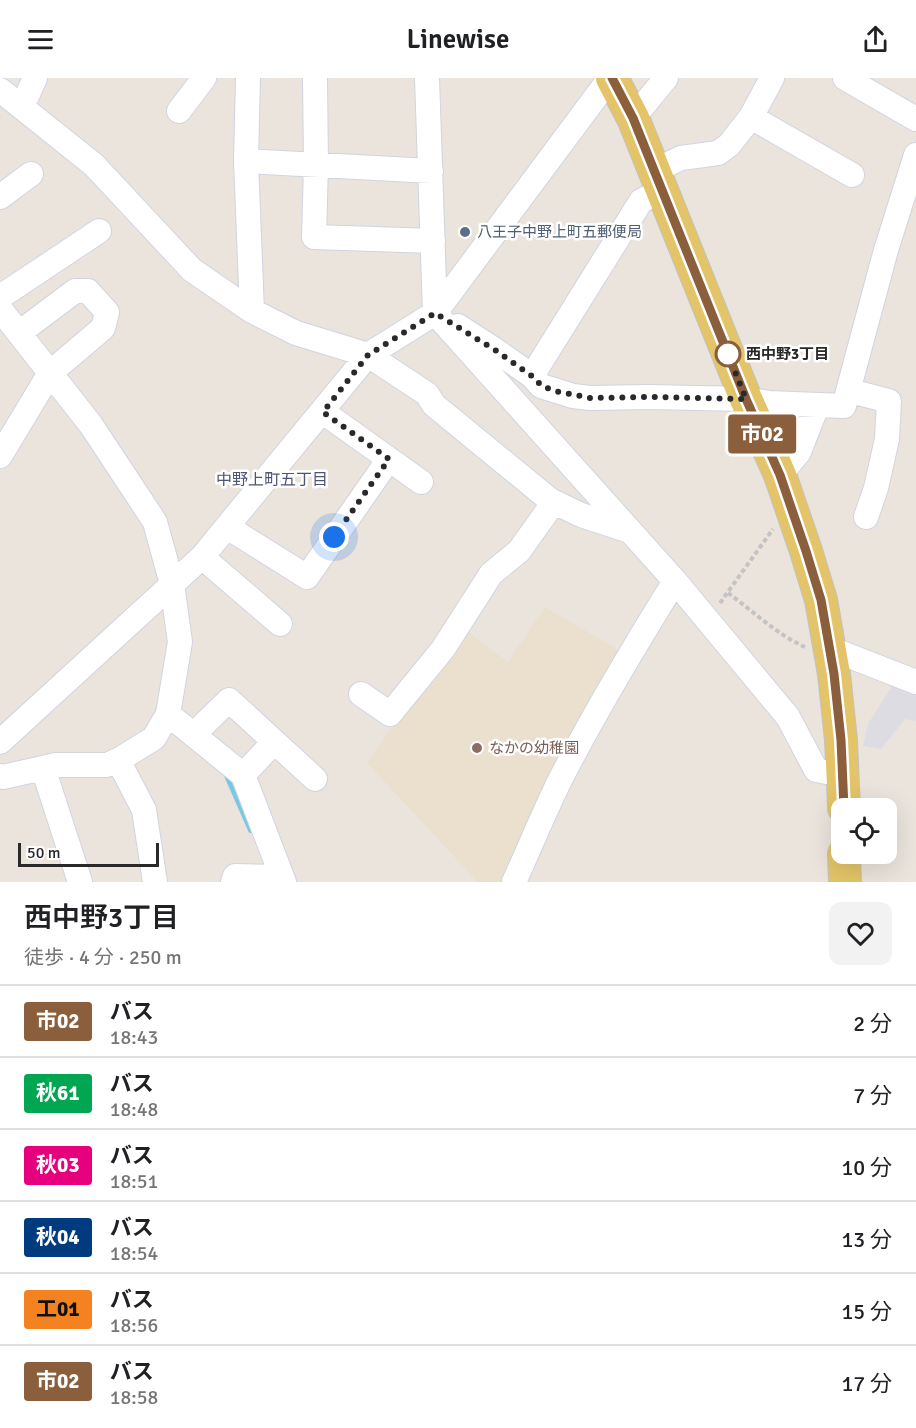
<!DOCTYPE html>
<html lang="ja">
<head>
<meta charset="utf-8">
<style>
	:root { --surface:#fff; --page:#f2f2f2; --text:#202124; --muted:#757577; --line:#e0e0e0 }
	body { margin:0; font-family:Signika,"Noto Sans JP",sans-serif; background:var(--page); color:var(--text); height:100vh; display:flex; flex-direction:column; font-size:22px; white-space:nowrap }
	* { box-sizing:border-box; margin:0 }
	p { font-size:20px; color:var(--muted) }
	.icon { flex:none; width:33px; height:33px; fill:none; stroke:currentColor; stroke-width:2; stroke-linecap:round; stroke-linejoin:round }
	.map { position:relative; height:804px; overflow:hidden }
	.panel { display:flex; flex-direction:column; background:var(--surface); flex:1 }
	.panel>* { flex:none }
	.badge { padding:0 12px; border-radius:4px; font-size:21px; line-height:39px }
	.tools { position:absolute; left:831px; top:720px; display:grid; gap:12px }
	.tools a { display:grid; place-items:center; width:66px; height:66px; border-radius:12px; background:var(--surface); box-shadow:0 6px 24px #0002; font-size:30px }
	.scale { position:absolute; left:18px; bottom:15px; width:141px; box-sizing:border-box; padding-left:6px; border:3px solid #292929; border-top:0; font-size:16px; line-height:21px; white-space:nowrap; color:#292929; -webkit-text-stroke:4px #fff; paint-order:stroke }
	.you { position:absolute; width:30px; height:30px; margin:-15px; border:4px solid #fff; border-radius:50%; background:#1a73e8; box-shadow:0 0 0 9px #1a73e833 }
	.map>.badge { position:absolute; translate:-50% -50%; box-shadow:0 0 0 3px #fff }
	.round { display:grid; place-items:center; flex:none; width:63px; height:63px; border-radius:12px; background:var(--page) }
	.head { display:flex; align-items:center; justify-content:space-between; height:102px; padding:0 24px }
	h1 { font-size:28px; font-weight:600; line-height:45px }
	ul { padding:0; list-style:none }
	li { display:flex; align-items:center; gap:18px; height:72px; padding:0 24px; border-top:2px solid var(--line) }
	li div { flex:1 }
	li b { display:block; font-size:22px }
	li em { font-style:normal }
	li .badge { min-width:66px; font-weight:700; text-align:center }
	header { display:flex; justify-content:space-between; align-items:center; height:78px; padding:0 24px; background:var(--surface); font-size:27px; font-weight:600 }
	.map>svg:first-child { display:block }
</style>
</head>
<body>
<header><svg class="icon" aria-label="menu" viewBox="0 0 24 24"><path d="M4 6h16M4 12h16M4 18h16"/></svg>Linewise<svg class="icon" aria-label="share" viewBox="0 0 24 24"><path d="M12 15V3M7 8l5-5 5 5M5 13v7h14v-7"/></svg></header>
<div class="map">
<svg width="916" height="804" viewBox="0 0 916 804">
	<rect width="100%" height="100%" fill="#eae4dc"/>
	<path fill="#dedce3" d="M 894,605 L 916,614 L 916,643 L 905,641 L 881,671 L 863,668 L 868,646 Z"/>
	<path fill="#eae0cd" d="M 545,529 L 629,578 L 514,804 L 478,804 L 367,685 L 462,549 L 508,584 Z"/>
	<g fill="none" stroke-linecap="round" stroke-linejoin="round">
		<path stroke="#78c8e2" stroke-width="6" d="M 226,695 L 251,752"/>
		<defs>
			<path id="minor" d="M 248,0 L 246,83 L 252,233
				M 315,0 L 316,87 L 314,159 L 433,163
				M 427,0 L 435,235 L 675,503 L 788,639 L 816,692 L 843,697
				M 845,0 L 916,41
				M 0,12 L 94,87 L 192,192 L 252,233 L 296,255 L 368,277 L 427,316 L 434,327 L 550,422 L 581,437 L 630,453
				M 22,29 L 35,0
				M 179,33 L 204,0
				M 751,39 L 852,97
				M 633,40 L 666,0
				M 246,83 L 431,93
				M 654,93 L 681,80 L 718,75 L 729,67 L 751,39 L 772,0
				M 0,119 L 31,96
				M 0,219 L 99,153
				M 0,231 L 91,347 L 155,444 L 172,506 L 180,564 L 168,636 L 243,697 L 284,804
				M 458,248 L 495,272 L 532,298 L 541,308 L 573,318 L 590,320 L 649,319 L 746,321 L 769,325 L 844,328 L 886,172 L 916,77
				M 532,298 L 641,123 L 661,113
				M 850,313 L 889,323 L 887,361 L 876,410 L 866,439
				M 323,334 L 421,404
				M 0,378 L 50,295 L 103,250 L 107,234 L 88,213 L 75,213 L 19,255
				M 780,397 L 799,374 L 817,328
				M 227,449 L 307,499 L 389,381
				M 202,479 L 280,546
				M 829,570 L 916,604
				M 361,616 L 390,636 L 443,571 L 491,496 L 519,473 L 554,424
				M 194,656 L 229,622 L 315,701
				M 0,664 L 202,479 L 368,277 L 435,235 L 610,0
				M 118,682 L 144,732 L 155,804
				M 43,690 L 80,804
				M 243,697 L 274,664
				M 0,698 L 3,699 L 56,687 L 107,687 L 122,680 L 154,660 L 168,636
				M 233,804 L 235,798 L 281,799
				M 514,804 C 529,771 543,737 559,704 C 594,635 634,569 675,503"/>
			<path id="major" d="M 612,0 L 633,40 L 746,321 L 780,397 L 806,473 L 821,522 L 834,596 L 841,662 L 844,730
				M 844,776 L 845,804"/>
		</defs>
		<use href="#minor" stroke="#d1d4e0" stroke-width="26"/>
		<use href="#major" stroke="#c3c3c3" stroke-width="34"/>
		<path stroke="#c3c3c3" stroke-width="4" stroke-dasharray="4.5 3" stroke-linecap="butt" d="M 728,515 C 753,533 776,556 805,569
			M 720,525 L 773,451"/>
		<use href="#minor" stroke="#fff" stroke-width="24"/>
		<use href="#major" stroke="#e3c468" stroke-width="32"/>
	</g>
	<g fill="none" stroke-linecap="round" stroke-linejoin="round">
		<defs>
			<path id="line" d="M 612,0 L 633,40 L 746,321 L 780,397 L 806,473 L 821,522 L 834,596 L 841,662 L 844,730"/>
		</defs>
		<use href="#line" stroke="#fff" stroke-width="14"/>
		<use href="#line" stroke="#8b5e3c" stroke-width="9"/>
		<path stroke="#292929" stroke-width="6" stroke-dasharray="0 10.8" d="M 334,459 L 389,381 L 323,334 L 368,277 L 435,235 L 495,272 L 532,298 L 542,308 L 555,313 L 590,320 L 649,319 L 746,321 L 728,276"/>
	</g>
	<circle fill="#5c6f8a" stroke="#fff" stroke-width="2" cx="465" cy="154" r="6"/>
	<circle fill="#fff" stroke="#8b5e3c" stroke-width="3" cx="728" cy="276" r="12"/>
	<circle fill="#8d6e63" stroke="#fff" stroke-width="2" cx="477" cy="670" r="6"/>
	<g text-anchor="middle" stroke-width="5" stroke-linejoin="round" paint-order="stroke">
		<g font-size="15" fill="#4e5e75" stroke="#fff" text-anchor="start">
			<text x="477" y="159">八王子中野上町五郵便局</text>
		</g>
		<g font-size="15" font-weight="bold" fill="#292929" stroke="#fff" text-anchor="start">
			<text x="746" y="281">西中野3丁目</text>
		</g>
		<g font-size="15" fill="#785e54" stroke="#fff" text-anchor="start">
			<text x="489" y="675">なかの幼稚園</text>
		</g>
		<g font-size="16" fill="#4e5575" stroke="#fff">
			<text x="272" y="407">中野上町五丁目</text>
		</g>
	</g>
</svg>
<div class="tools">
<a><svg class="icon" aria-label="locate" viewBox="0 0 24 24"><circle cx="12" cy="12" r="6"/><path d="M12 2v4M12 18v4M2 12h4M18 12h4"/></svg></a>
</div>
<div class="scale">50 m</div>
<div class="you" style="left:334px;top:459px"></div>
<b class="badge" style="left:762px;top:356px;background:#8b5e3c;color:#fff">市02</b>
</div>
<section class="panel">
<div class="head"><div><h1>西中野3丁目</h1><p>徒歩 · 4 分 · 250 m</p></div><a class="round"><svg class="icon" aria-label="heart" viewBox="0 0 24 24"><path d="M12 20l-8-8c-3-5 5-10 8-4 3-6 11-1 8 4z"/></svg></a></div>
<ul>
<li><span class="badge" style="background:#8b5e3c;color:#fff">市02</span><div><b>バス</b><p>18:43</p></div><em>2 分</em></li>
<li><span class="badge" style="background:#00a651;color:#fff">秋61</span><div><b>バス</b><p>18:48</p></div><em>7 分</em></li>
<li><span class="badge" style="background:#e6007e;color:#fff">秋03</span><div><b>バス</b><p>18:51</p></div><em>10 分</em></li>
<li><span class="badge" style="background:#003b80;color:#fff">秋04</span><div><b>バス</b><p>18:54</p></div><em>13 分</em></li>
<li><span class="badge" style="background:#f58220;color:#111">工01</span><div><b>バス</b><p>18:56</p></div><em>15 分</em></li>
<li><span class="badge" style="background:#8b5e3c;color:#fff">市02</span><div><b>バス</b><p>18:58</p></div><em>17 分</em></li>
</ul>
</section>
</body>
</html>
